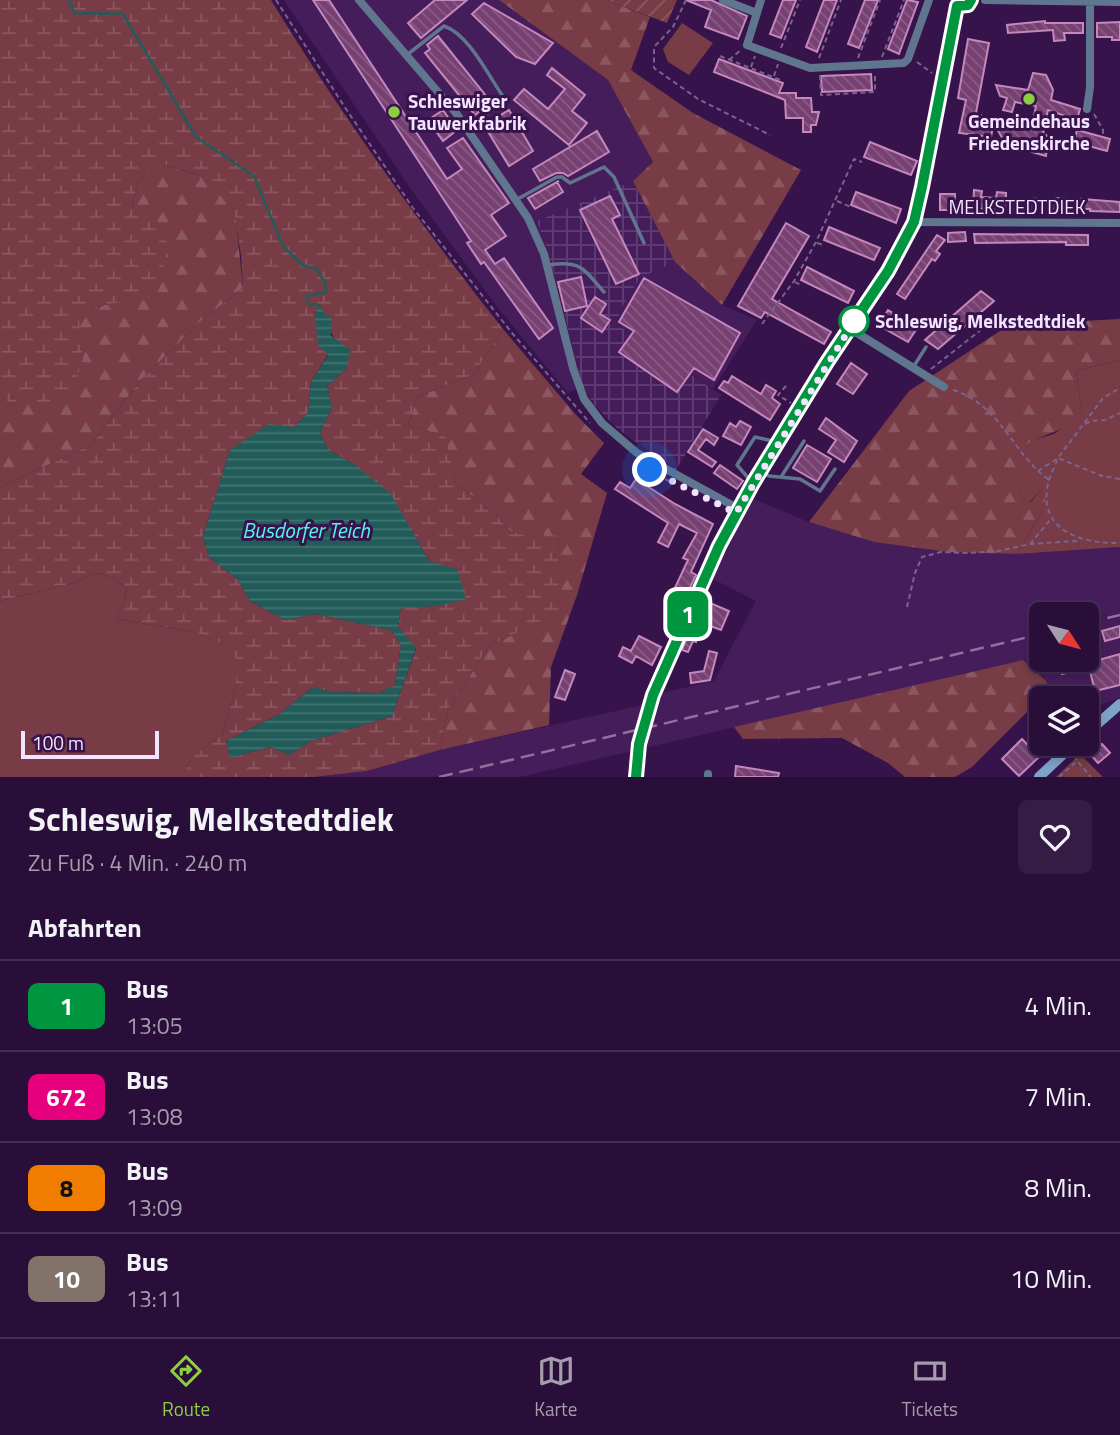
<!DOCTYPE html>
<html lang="de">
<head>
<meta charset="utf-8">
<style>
	:root { --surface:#290e39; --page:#351c44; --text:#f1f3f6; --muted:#a59cae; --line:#452e53; --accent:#8ecd42 }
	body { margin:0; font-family:"Titillium Web",sans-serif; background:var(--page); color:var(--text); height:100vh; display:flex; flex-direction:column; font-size:26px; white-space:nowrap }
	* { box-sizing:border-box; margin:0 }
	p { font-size:23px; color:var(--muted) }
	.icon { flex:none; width:38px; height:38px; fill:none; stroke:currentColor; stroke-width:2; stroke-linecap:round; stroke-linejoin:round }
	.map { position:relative; height:777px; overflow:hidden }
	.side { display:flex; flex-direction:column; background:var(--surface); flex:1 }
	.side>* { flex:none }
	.badge { padding:0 14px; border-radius:10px; font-size:24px; line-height:46px }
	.needle { width:46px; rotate:126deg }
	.buttons { position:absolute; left:1029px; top:602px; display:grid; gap:14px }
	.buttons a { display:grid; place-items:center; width:70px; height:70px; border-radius:10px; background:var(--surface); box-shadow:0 4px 10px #0003,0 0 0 2px var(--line); font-size:35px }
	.scale { position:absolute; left:21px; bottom:18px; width:138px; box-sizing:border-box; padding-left:7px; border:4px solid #f3e3ff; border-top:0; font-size:19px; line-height:24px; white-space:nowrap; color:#f3e3ff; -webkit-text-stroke:5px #37134c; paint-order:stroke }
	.you { position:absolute; width:35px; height:35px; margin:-18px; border:5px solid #fff; border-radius:50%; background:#1a73e8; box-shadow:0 0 0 10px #1a73e833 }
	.map>.badge { position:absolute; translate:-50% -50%; box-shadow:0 0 0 4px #fff }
	h2 { padding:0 28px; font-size:26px; line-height:63px }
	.round { display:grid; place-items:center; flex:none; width:74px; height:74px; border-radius:10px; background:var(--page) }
	.headline { display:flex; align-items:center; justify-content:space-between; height:119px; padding:0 28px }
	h1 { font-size:33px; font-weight:700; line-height:52px }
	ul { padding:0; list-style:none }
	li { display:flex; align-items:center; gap:21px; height:91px; padding:0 28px; border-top:2px solid var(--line) }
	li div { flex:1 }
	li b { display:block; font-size:26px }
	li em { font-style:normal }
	li .badge { min-width:77px; font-weight:700; text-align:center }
	.dock { display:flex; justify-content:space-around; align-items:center; height:98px; border-top:2px solid var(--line); background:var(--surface); font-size:19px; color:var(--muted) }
	.dock a { display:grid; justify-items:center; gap:4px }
	.dock .active { color:var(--accent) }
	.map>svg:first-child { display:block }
</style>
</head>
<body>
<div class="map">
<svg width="1120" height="777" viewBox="0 0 1120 777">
	<defs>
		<pattern id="industrial-grid" width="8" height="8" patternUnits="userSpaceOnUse" patternTransform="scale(1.75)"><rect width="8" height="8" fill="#451d5b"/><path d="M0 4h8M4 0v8" fill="none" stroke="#603e74"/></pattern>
		<pattern id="forest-firs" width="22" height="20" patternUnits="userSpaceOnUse" patternTransform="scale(1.75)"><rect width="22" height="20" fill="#773c45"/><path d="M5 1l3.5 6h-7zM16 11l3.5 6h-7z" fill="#8b5861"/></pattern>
		<pattern id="wetland-marsh" width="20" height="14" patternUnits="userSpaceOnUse" patternTransform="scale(1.75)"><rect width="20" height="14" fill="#773c45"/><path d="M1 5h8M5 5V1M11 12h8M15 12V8" fill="none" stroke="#8b5861"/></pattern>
		<pattern id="garden-furrows" width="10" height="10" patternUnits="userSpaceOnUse" patternTransform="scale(1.75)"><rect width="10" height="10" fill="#773c45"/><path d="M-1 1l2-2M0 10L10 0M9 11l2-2" fill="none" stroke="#8b5861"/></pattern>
		<pattern id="water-rules" width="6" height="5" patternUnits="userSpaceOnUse" patternTransform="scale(1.75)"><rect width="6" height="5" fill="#225c59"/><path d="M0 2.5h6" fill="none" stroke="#437372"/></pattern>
		<pattern id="building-back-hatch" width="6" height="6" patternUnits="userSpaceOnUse" patternTransform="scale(1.75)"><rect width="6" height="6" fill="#764071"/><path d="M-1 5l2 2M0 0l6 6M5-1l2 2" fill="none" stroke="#8a5b86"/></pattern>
	</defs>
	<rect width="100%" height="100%" fill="#37134c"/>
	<path fill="#451d5b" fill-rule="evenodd" d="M 284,0 L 499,0 L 608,80 L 653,162 L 633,181 L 537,221 L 547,248 L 583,386 L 568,393 L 498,308 L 410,188 Z
		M 675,262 L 722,305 L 757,320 L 713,389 L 616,324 L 622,307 L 640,278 Z
		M 741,494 L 809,522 L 874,542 L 948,552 L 1017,554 L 1120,547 L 1120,698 L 1102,704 L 1087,720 L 1087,698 L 1057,698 L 1046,681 L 1023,660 L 520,777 L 314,777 L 367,771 L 440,750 L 638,706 L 662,693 L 714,681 L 756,601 L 713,579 L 747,509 ZM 1041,614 L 1087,614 L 1087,660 L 1041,660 Z"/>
	<path fill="url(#industrial-grid)" d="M 633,181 L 675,262 L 640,278 L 622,307 L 616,324 L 721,395 L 676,470 L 619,430 L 594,405 L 583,386 L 547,248 L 537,221 Z"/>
	<path fill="#773c45" d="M 682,23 L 713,43 L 689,75 L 668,62 L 663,49 Z
		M 1120,360 L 1120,547 L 1017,554 L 1043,510 L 1046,484 L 1030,502 L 1023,500 L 1019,494 C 1026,474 1014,473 1014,457 C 1014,440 1045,439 1055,433 C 1064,427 1073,419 1082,412 L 1076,371 Z
		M 96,573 L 115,578 L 127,589 L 124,602 L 116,619 L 195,632 L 224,645 L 239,661 L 235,691 L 222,735 L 193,756 L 182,777 L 0,777 L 0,601 L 73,583 Z
		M 1080,754 L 1103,777 L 1056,777 Z"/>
	<path fill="url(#forest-firs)" d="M 499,0 L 606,0 L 650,17 L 631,70 L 693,113 L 801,170 L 722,305 L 675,262 L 633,181 L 653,162 L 608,80 Z
		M 163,165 L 201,175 L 235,210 L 243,288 L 200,322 L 140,381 L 91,445 L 0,487 L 0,395 L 13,406 L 83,359 L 78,319 L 104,305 L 157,295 L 132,208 L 138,181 Z
		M 1120,319 L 1120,360 L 1076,371 L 1082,412 C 1065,437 1021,436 1014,457 L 1021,462 L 1023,483 L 1019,494 L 1023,500 L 1031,502 L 1046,483 L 1048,485 L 1043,510 L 1017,554 L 948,552 L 874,542 L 809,522 L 909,391 L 1009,325 Z
		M 503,329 L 577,416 L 604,443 L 581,474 L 607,493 L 577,595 L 551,667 L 549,725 L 440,750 L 448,710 L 489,646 L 562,611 L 558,537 L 511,532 L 496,515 L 456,483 L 444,436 L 408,425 L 417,397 L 474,374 Z
		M 1023,660 L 1046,681 L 1050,689 L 972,767 L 955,777 L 905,777 L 888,763 L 842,738 L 743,739 L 734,727 Z"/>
	<path fill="url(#wetland-marsh)" fill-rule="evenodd" d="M 0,0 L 271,0 C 341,115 420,224 503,329 L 474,374 L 417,397 L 408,425 L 445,436 L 456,483 L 496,515 L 511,532 L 558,536 L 563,611 L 489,646 L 448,710 L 440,750 L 367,771 L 314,777 L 182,777 L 193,756 L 222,735 L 235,691 L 238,661 L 224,645 L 195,632 L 116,619 L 124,602 L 127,589 L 115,578 L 96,573 L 73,583 L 0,601 L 0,487 L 91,445 L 140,381 L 200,322 L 243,288 L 241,256 L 234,210 L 201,175 L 164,165 L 138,181 L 132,208 L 156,218 L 168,246 L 157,296 L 104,305 L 79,319 L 83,359 L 72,392 L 46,403 L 13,406 L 0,395 ZM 320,307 L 347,368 L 327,386 L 332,407 L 320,433 L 328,450 L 354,464 L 412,531 L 429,561 L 437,606 L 401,607 L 398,627 L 416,649 L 392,716 L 311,741 L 289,755 L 270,747 L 230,758 L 226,741 L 278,715 L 313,687 L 331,692 L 379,693 L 395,685 L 401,645 L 391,630 L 316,614 L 285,620 L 250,601 L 238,580 L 209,557 L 203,537 L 230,450 L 294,427 L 308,413 L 311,382 L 328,354 L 315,313 Z"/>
	<path fill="url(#garden-furrows)" d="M 606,0 L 677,0 L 667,23 Z"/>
	<path fill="url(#water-rules)" d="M 320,306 L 324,313 L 332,319 L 331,336 L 350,349 L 347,368 L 327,386 L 332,407 L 320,433 L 328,450 L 354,464 L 391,494 L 429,561 L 457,569 L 466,599 L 437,606 L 401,608 L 398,627 L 416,648 L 392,716 L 311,741 L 289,755 L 270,747 L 230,758 L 226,741 L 278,715 L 313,687 L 331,692 L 379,693 L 395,685 L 401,645 L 391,630 L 316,614 L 285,620 L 250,601 L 238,580 L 209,557 L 203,537 L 230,450 L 269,424 L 294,427 L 308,413 L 311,382 L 328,355 L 318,345 L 315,313 Z"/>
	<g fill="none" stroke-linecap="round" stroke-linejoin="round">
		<path stroke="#225c59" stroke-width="2.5" d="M 69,0 L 74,13 L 123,14 L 196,137 L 254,176 L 283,246 L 302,265 L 316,269 L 325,282 L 326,292 L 307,296 L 307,301 L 310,305 L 316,304 L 320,306"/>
	</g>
	<path fill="url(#building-back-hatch)" stroke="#c488bd" stroke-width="2" d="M 313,0 L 329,0 L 447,179 L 462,169 L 447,148 L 463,138 L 509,203 L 491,215 L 506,236 L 485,250 L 495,264 L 504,258 L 553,328 L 539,339 L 484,262 L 481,264 L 467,243 L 471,241 Z
		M 435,0 L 467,0 L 421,38 L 408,23 Z
		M 686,0 L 711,0 L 747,16 L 738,39 L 705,27 L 711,10 Z
		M 783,0 L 796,0 L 781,38 L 770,34 Z
		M 824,0 L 837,0 L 817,52 L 806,47 Z
		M 865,0 L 878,0 L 859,48 L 848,44 Z
		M 907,0 L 918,2 L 899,54 L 888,49 Z
		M 484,3 L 553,43 L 535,64 L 516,57 L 472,14 Z
		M 1045,21 L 1045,23 L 1083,23 L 1083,33 L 1064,33 L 1065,40 L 1054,41 L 1053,30 L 1008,33 L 1007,25 Z
		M 1120,22 L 1120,40 L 1112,40 L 1112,37 L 1097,37 L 1097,23 Z
		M 438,36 L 491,102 L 475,115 L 425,53 L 430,49 L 427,45 Z
		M 968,39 L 989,43 L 976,113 L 981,115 L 979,123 L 993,126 L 991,137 L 959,133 L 966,100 L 958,98 Z
		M 719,59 L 783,83 L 779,93 L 796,93 L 796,98 L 811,98 L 812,112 L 819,112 L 816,125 L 811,125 L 811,132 L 803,132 L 803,118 L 786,118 L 785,100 L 714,72 Z
		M 552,68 L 585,95 L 572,111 L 587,123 L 569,145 L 514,100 L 524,89 L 548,109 L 565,89 L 547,75 Z
		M 1033,73 L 1046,75 L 1053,90 L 1051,100 L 1080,109 L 1077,120 L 1048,110 L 1043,134 L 1048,136 L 1046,156 L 1006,145 L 996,127 L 1001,128 L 1003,122 L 1031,130 L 1036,106 L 1015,102 L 1012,112 L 1003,110 L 1007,98 L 1000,96 L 996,85 L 1028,90 Z
		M 871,74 L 872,90 L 822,92 L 821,76 Z
		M 443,110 L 457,130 L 443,141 L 428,120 Z
		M 509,110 L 533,151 L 509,166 L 484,125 Z
		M 1077,130 L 1110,139 L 1107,151 L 1074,142 Z
		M 597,131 L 609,152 L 568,176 L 563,173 L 556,173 L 540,181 L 533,169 Z
		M 870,142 L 917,161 L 911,175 L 864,157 Z
		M 559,181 L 557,182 L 563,192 L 535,209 L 528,198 Z
		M 974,190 L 982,191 L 981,197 L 996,198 L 997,192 L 1006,193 L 1006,199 L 1070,198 L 1120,202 L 1120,212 L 1090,211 L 1090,209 L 1035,209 L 1035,211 L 973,208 Z
		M 856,192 L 901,209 L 896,223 L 851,205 Z
		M 940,194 L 955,194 L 955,210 L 940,210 Z
		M 610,196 L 620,215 L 612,219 L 639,274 L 616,284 L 580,210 Z
		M 786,223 L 809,236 L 772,299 L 831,332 L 824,344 L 765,312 L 761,318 L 738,306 Z
		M 829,227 L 880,248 L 874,260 L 824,240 Z
		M 965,232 L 966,241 L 948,242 L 948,233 Z
		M 974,234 L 1088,235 L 1088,245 L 1066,245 L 1066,242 L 975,243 Z
		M 937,235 L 945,240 L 936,251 L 940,254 L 935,261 L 932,259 L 905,299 L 897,294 Z
		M 807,267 L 854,291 L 848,303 L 801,280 Z
		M 581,277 L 587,306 L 565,311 L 558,282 Z
		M 644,278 L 740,333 L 714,380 L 694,368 L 677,392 L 619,352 L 634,331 L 619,322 Z
		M 981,291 L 994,301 L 938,349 L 925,340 Z
		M 595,297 L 606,304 L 600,314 L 610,320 L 602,332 L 581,318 Z
		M 888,310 L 917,328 L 908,342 L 878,325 Z
		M 851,363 L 867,374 L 853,394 L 837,384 Z
		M 732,376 L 761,394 L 766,385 L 776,391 L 772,398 L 780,404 L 770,420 L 719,388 L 724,381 L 728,383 Z
		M 826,418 L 857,441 L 844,462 L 828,452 L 836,440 L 819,429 Z
		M 740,421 L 751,427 L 741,445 L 723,436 L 730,423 L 736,427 Z
		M 703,429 L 718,438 L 714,445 L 706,439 L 698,450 L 716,462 L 712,467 L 688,452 Z
		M 807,445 L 831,459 L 817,482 L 793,468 Z
		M 720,465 L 743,481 L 737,489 L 714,473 Z
		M 636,479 L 675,504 L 713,524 L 691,572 L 696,575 L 685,598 L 673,592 L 688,560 L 683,558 L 697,533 L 679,524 L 668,547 L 658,542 L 668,523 L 615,489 L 620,482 L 630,488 Z
		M 710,603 L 729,611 L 721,630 L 702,623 Z
		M 693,623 L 702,627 L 696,642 L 693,641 L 688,652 L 682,650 Z
		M 1120,626 L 1120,637 L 1105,641 L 1102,631 Z
		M 639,636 L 661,647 L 652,665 L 636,656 L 632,663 L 619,656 L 623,647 L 631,651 Z
		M 709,651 L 717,653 L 710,680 L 691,683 L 690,673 L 704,671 Z
		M 1120,654 L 1120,685 L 1095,691 L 1088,663 Z
		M 1059,660 L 1072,660 L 1075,671 L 1062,674 Z
		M 565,670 L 575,674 L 565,700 L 555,697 Z
		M 1022,739 L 1039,757 L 1019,776 L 1002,759 Z
		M 1102,744 L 1110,753 L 1098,763 L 1090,754 Z
		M 736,766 L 779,773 L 778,777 L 735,777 Z"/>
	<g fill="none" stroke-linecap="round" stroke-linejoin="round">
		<path stroke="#7e618f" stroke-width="2" stroke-dasharray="5 3.5" stroke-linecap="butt" d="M 276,0 L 344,106 L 413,208 L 512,333 L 590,423
			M 686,0 L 673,27 L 654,47 L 654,68 L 698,99 L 770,135
			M 781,48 L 800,0
			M 720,56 L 783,81
			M 882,57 L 904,0
			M 819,58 L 841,0
			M 858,58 L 880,0
			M 729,60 L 741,50
			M 917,62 L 932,73
			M 751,67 L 755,56
			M 820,75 L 821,95 L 875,92 L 875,73
			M 774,76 L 778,64
			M 1094,114 L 1103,130 L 1103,137
			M 1082,131 L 1086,116
			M 837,201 L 851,207
			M 817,243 L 824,245
			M 795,282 L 802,286
			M 762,324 L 794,281 L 816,242 L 854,159 L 862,162
			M 931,369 L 996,318
			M 786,386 L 778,395 L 791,403
			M 953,390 C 1001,405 1011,452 1049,480
			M 1085,424 L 1091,421 L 1105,420 L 1120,413
			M 1038,471 L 1058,458 L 1103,398 L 1120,388
			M 658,475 L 672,483
			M 1120,479 L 1102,476 L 1058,458 C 1055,466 1050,475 1048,484 C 1038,531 1082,544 1120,543
			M 1030,544 L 1051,519
			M 907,607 L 915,573 L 922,557 L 941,552 L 968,553 L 998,551 L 1030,544 L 1077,541 L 1080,539
			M 1075,660 L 1077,672
			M 1078,762 L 1091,777
			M 1059,777 L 1077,761 L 1075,759"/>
		<path stroke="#5f768e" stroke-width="3.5" d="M 408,54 L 444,26 C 468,34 487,73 502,95 L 502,102 L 468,130
			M 516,200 L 557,177 L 562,177 L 570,183 L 604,167 L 614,177 L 644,243
			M 549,265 C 581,260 584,269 604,292
			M 914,366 L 926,347
			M 762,473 L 769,476 L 800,479 L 820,491 L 835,469
			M 781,477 L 804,441
			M 750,480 L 737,465 L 755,437 L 777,442"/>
		<path stroke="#5f768e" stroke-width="8" d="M 359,0 L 456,113 L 528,218 L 544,254 L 573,368 L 584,399 L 602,423 L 637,453 L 739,509
			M 723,0 L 757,13
			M 761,0 L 747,45 L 810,68 L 904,63 L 908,59 L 929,0
			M 985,0 L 1120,2
			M 1087,109 L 1090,87 L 1090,2
			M 913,222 L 1120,223
			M 849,328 L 944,387
			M 708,777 L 708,774"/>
		<path stroke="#7ea2c8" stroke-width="10" d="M 957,7 L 968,5 L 971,0
			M 1087,733 L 1120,704
			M 636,777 L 639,744 L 653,695 L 719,546 L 753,483 L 849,328 L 888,271 L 913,222 L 957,7
			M 1039,777 L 1074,744"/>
		<path stroke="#8d729e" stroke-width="2.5" stroke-dasharray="14 7" stroke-linecap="butt" d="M 1087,623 L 1120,615
			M 439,777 L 1041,634"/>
	</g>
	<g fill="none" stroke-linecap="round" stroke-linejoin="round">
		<defs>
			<path id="line" d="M 636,777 L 639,744 L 653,695 L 719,546 L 753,483 L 827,362 L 888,271 L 914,222 L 922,187 L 957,6 L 968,5 L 971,0"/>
		</defs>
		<use href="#line" stroke="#fff" stroke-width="16"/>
		<use href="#line" stroke="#00963f" stroke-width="10"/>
		<path stroke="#f3e3ff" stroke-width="7" stroke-dasharray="0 12.6" d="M 650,470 L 736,513 L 858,315 L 854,321"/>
	</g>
	<g fill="#8ecd42" stroke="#37134c" stroke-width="2.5">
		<circle cx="1029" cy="99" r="7"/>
		<circle cx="394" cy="112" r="7"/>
	</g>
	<circle fill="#fff" stroke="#00963f" stroke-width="3.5" cx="854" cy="321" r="14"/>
	<g text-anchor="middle" stroke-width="6" stroke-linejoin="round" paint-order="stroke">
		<g font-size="19" font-weight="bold" fill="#f3e3ff" stroke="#37134c" text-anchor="start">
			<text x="408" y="108">Schleswiger<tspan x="408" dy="22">Tauwerkfabrik</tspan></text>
			<text x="1029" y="128" text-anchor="middle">Gemeindehaus<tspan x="1029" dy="22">Friedenskirche</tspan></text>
		</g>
		<g font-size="19" fill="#f3e3ff" stroke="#37134c">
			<text x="1017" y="214">MELKSTEDTDIEK</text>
		</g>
		<g font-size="19" font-weight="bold" fill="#f3e3ff" stroke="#37134c" text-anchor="start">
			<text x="875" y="328">Schleswig, Melkstedtdiek</text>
		</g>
		<g font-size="21" font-style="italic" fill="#57f4ed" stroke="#37134c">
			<text x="306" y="538">Busdorfer Teich</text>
		</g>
	</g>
</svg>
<div class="buttons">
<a><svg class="needle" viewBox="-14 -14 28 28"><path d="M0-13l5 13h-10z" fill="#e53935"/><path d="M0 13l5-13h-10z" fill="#a59cae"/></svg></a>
<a><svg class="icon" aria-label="layers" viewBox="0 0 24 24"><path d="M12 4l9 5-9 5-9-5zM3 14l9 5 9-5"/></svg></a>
</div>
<div class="scale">100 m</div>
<div class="you" style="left:650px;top:470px"></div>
<b class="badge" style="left:688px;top:614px;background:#00963f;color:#fff">1</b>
</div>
<section class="side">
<div class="headline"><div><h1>Schleswig, Melkstedtdiek</h1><p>Zu Fuß · 4 Min. · 240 m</p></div><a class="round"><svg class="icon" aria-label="heart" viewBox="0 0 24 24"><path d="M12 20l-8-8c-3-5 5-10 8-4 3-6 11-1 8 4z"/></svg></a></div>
<h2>Abfahrten</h2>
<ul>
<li><span class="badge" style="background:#00963f;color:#fff">1</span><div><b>Bus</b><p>13:05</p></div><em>4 Min.</em></li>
<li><span class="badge" style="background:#e6007e;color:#fff">672</span><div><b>Bus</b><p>13:08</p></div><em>7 Min.</em></li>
<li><span class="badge" style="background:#f07c00;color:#111">8</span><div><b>Bus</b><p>13:09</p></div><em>8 Min.</em></li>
<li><span class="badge" style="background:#82736a;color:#fff">10</span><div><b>Bus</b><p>13:11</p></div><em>10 Min.</em></li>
</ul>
</section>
<nav class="dock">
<a class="active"><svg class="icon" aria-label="directions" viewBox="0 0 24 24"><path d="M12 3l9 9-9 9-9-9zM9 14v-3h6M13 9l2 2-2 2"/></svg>Route</a>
<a><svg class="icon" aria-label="map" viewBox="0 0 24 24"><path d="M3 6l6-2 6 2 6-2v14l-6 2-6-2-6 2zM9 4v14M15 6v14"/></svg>Karte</a>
<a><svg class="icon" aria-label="tickets" viewBox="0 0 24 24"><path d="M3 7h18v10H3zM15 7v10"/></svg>Tickets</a>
</nav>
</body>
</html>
